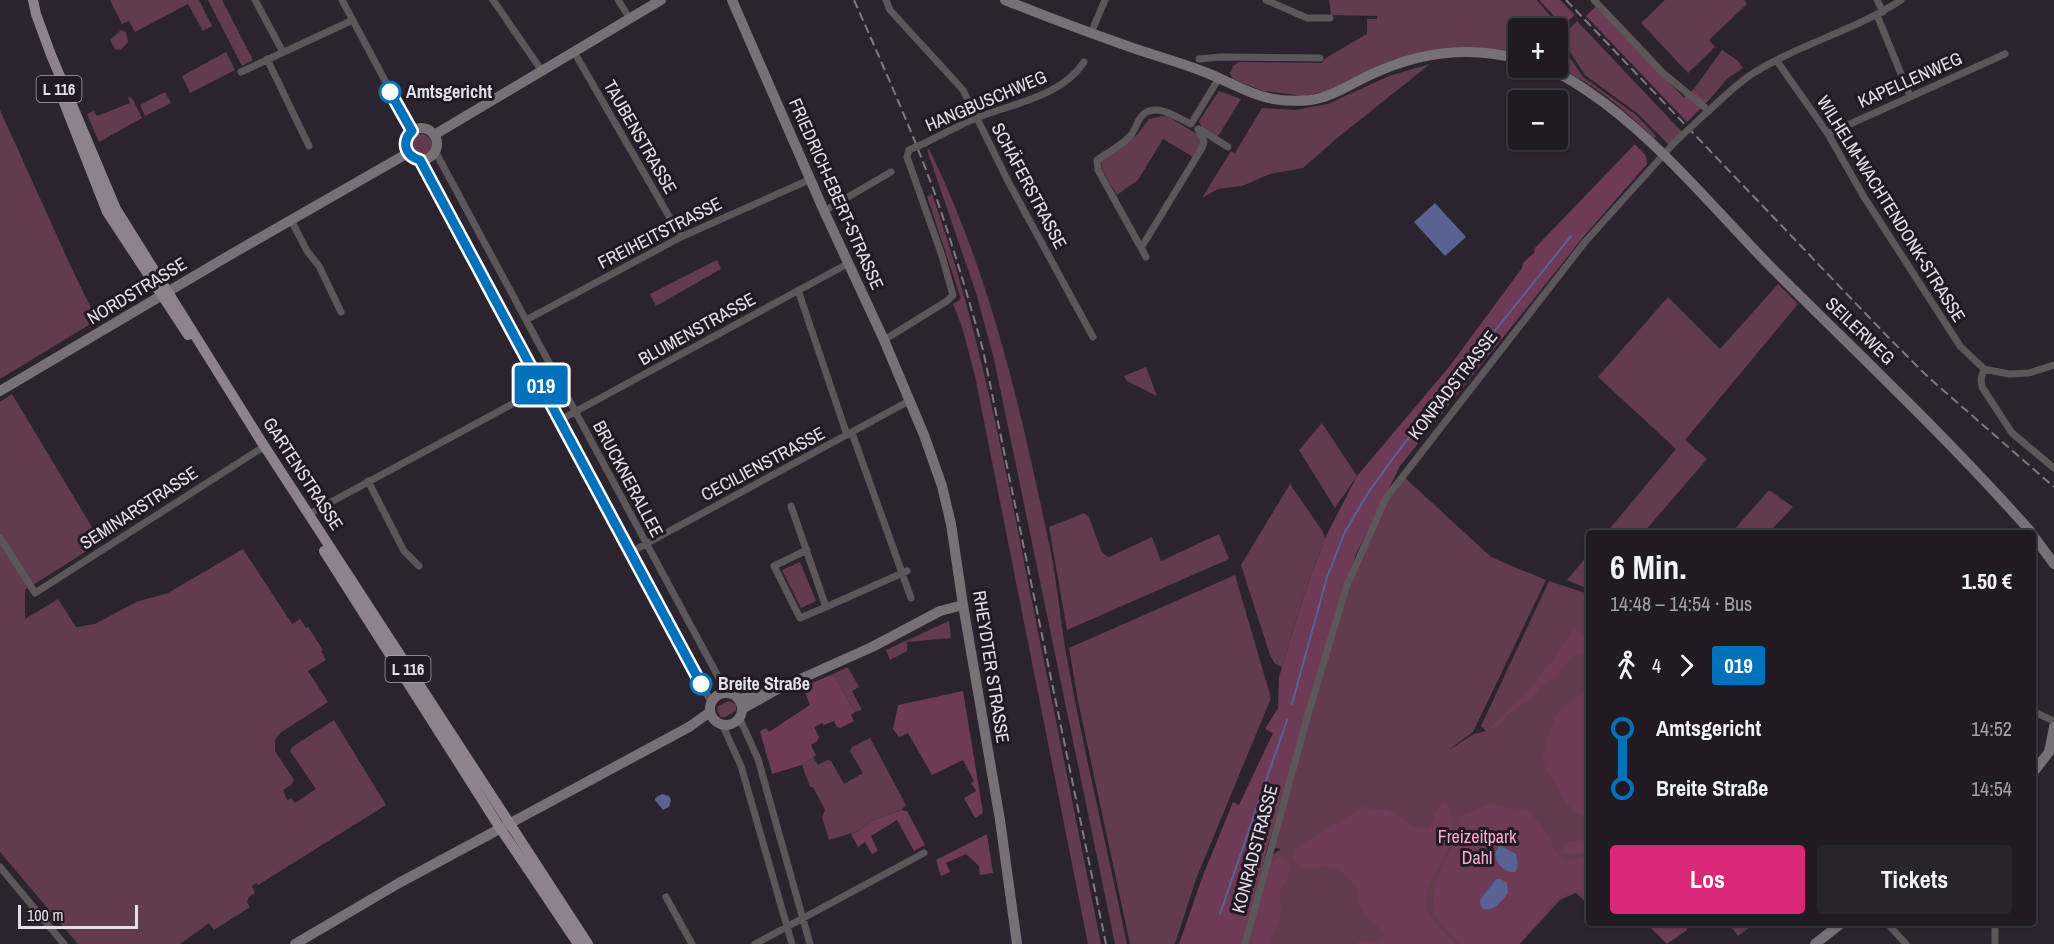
<!DOCTYPE html>
<html lang="de">
<head>
<meta charset="utf-8">
<style>
	:root { --surface:#201b23; --page:#28242b; --text:#f1f3f6; --muted:#a2a1a6; --line:#3d3941; --accent:#db2777 }
	body { margin:0; font-family:"Archivo Narrow",sans-serif; background:var(--page); color:var(--text); height:100vh; display:flex; flex-direction:column; font-size:22px; white-space:nowrap }
	* { box-sizing:border-box; margin:0 }
	p { font-size:20px; color:var(--muted) }
	.icon { flex:none; width:33px; height:33px; fill:none; stroke:currentColor; stroke-width:2; stroke-linecap:round; stroke-linejoin:round }
	.map { position:relative; flex:1; overflow:hidden }
	.details { position:absolute; left:1586px; top:530px; width:450px; height:396px; display:flex; flex-direction:column; background:var(--surface); border-radius:6px; box-shadow:0 2px 4px #0004,0 0 0 2px var(--line) }
	.details>* { flex:none }
	.badge { padding:0 12px; border-radius:4px; font-size:21px; line-height:39px }
	.tools { position:absolute; left:1508px; top:18px; display:grid; gap:12px }
	.tools a { display:grid; place-items:center; width:60px; height:60px; border-radius:6px; background:var(--surface); box-shadow:0 2px 4px #0004,0 0 0 2px var(--line); font-size:30px }
	.scale { position:absolute; left:18px; bottom:15px; width:120px; box-sizing:border-box; padding-left:6px; border:3px solid #e4e0e7; border-top:0; font-size:16px; line-height:21px; white-space:nowrap; color:#e4e0e7; -webkit-text-stroke:4px #211a25; paint-order:stroke }
	.map>.badge { position:absolute; translate:-50% -50%; box-shadow:0 0 0 3px #fff }
	.legs { display:flex; align-items:center; gap:9px; height:66px; padding:0 24px; font-size:20px }
	.legs p { margin-inline-start:auto }
	.overview { display:flex; align-items:center; justify-content:space-between; height:102px; padding:0 24px }
	h1 { font-size:33px; font-weight:800; line-height:45px }
	.primary-button { display:flex; gap:12px; margin-top:auto; padding:12px 24px }
	.primary-button a { flex:1; height:69px; border-radius:6px; background:var(--accent); color:#fff; font-size:24px; font-weight:800; line-height:69px; text-align:center }
	.primary-button a+a { background:var(--page); color:var(--text) }
	ul { padding:0 24px; list-style:none }
	li { display:flex; align-items:center; gap:21px; height:60px; font-size:22px }
	li i { display:grid; place-items:center; width:9px; height:100%; margin:0 8px; background:currentColor }
	li i::after { content:''; width:15px; height:15px; margin:-8px; border:4px solid; border-radius:50%; background:var(--surface) }
	li p { margin-inline-start:auto }
	li:first-child i { background:linear-gradient(#0000 50%,currentColor 0) }
	li:last-child i { background:linear-gradient(currentColor 50%,#0000 0) }
	.map>svg:first-child { display:block }
</style>
</head>
<body>
<div class="map">
<svg width="2054" height="944" viewBox="0 0 2054 944">
	<rect width="100%" height="100%" fill="#2b242f"/>
	<path fill="#623b4f" d="M 110,0 L 199,0 L 212,26 L 203,31 L 188,4 L 135,32 L 129,21 L 122,24 Z
		M 208,0 L 222,0 L 253,60 L 242,66 Z
		M 1329,0 L 1537,0 L 1558,25 L 1553,28 L 1518,28 L 1518,54 L 1427,51 L 1392,60 L 1332,90 L 1304,96 L 1263,91 L 1233,79 L 1229,72 L 1231,72 L 1233,66 L 1239,62 L 1322,63 L 1324,59 L 1367,34 L 1367,19 L 1377,19 L 1377,16 L 1331,15 Z
		M 1665,0 L 1744,0 L 1747,4 L 1709,40 L 1715,47 L 1688,73 L 1641,23 Z
		M 1577,21 L 1683,133 L 1669,145 L 1637,113 L 1585,75 L 1562,39 L 1563,35 Z
		M 121,30 L 126,32 L 128,42 L 121,50 L 115,49 L 110,40 Z
		M 1557,39 L 1583,77 L 1636,115 L 1656,136 L 1654,138 C 1624,110 1595,83 1557,68 Z
		M 1722,50 L 1737,60 L 1743,68 L 1727,79 L 1710,99 L 1705,99 L 1694,89 Z
		M 226,52 L 235,70 L 190,93 L 182,76 Z
		M 1430,64 L 1336,139 L 1303,168 L 1270,174 L 1242,186 L 1218,189 L 1202,198 L 1231,151 L 1235,153 L 1262,108 L 1295,110 L 1328,104 L 1389,76 Z
		M 1219,91 L 1241,99 L 1220,133 L 1216,137 L 1202,128 L 1199,121 Z
		M 165,92 L 171,103 L 145,116 L 140,105 Z
		M 128,97 L 132,98 L 142,118 L 99,142 L 87,114 L 94,111 L 97,116 L 130,103 Z
		M 0,110 L 72,269 L 97,320 L 0,379 Z
		M 1162,116 L 1169,117 L 1197,134 L 1201,144 L 1193,157 L 1163,139 L 1138,180 L 1117,195 L 1102,169 L 1101,160 L 1137,135 L 1149,119 Z
		M410 145a11 11 0 1 1 22 0a11 11 0 1 1-22 0Z
		M 929,149 C 991,275 1021,411 1050,548 C 1058,587 1061,629 1069,669 C 1086,761 1108,852 1127,944 L 1115,944 L 994,359 L 976,293 L 927,150 Z
		M 932,194 C 977,322 1003,454 1029,587 C 1053,706 1077,825 1101,944 L 1088,944 L 975,376 L 962,327 L 953,304 L 961,299 L 927,196 Z
		M 717,260 L 721,269 L 656,306 L 650,294 Z
		M 1778,284 L 1798,304 L 1685,440 L 1707,459 L 1644,532 L 1607,532 L 1676,449 L 1598,377 L 1668,297 L 1720,349 Z
		M 1146,367 L 1157,396 L 1127,381 L 1124,376 Z
		M 12,394 L 101,542 L 25,590 L 25,619 L 58,599 L 76,627 L 95,624 L 136,602 L 168,593 L 243,549 L 292,624 L 300,619 L 306,628 L 308,627 L 323,650 L 321,651 L 326,660 L 308,671 L 328,702 L 280,733 L 275,740 L 275,751 L 294,780 L 291,785 L 283,790 L 287,800 L 291,798 L 295,803 L 316,789 L 290,751 L 292,747 L 334,720 L 386,805 L 258,885 L 256,883 L 252,886 L 255,893 L 249,897 L 247,902 L 250,907 L 214,930 L 209,923 L 180,944 L 78,944 L 0,852 L 0,402 Z
		M 1322,423 L 1357,476 L 1335,508 L 1299,450 Z
		M 1403,476 L 1491,557 L 1546,580 L 1473,732 L 1447,751 L 1474,734 L 1486,731 L 1481,726 L 1549,581 L 1588,594 L 1588,904 L 1576,893 L 1560,900 L 1520,944 L 1248,944 L 1270,856 L 1281,849 L 1271,847 L 1357,563 L 1384,506 Z
		M 1290,484 L 1323,532 L 1325,538 L 1304,595 L 1282,667 L 1275,664 L 1270,655 L 1241,565 Z
		M 1769,490 L 1793,507 L 1769,532 L 1732,532 Z
		M 1084,513 L 1089,517 L 1102,553 L 1109,557 L 1152,537 L 1161,561 L 1219,534 L 1229,559 L 1067,630 L 1049,527 Z
		M 1588,555 L 1588,589 L 1567,580 Z
		M 800,562 L 816,601 L 801,608 L 782,570 Z
		M 1235,575 L 1271,698 L 1196,879 L 1175,944 L 1130,944 L 1078,701 L 1069,648 Z
		M 949,621 L 951,638 L 907,642 L 907,651 L 890,660 L 886,650 Z
		M 848,667 L 859,687 L 852,691 L 862,710 L 855,712 L 833,674 Z
		M 729,701 L 736,704 L 736,711 L 725,717 L 721,717 L 717,711 L 718,706 Z
		M 870,738 L 906,805 L 901,810 L 871,821 L 859,831 L 829,840 L 822,817 L 825,810 L 813,787 L 810,787 L 802,765 L 813,757 L 818,765 L 828,760 L 831,761 L 844,784 L 863,773 L 850,751 L 852,747 Z
		M 1755,923 L 1738,936 L 1728,923 L 1755,922 Z"/>
	<path fill="#6d3b55" fill-rule="evenodd" d="M 1539,0 L 1560,0 L 1575,15 L 1563,25 Z
		M 1595,7 L 1605,14 L 1684,98 L 1694,89 L 1705,99 L 1710,99 L 1687,122 L 1586,16 Z
		M 1635,144 L 1646,156 L 1647,164 L 1585,235 L 1400,466 L 1356,554 L 1340,598 L 1267,849 L 1243,944 L 1179,944 L 1202,878 L 1233,802 L 1239,805 L 1273,733 L 1265,729 L 1278,708 L 1279,677 L 1304,595 L 1325,538 L 1357,476 L 1449,367 L 1522,268 L 1523,263 L 1535,252 L 1534,249 Z
		M 1573,629 L 1588,638 L 1588,655 L 1579,655 L 1568,661 L 1557,677 L 1540,688 L 1532,699 L 1509,713 L 1502,723 L 1487,731 L 1532,686 L 1551,662 Z
		M 833,674 L 855,712 L 851,715 L 854,721 L 840,728 L 837,727 L 834,721 L 824,725 L 822,723 L 814,727 L 819,737 L 817,741 L 811,745 L 816,755 L 802,765 L 772,774 L 760,731 L 766,728 L 769,732 L 810,705 L 803,687 Z
		M 963,691 L 983,813 L 975,818 L 964,798 L 976,791 L 971,783 L 974,781 L 963,760 L 932,775 L 908,733 L 899,737 L 893,729 L 898,705 Z
		M 1588,691 L 1588,734 L 1586,736 L 1588,752 L 1588,819 L 1573,811 L 1565,801 L 1542,761 C 1552,723 1550,711 1588,691 Z
		M 1446,800 C 1451,812 1454,824 1452,837 C 1447,862 1416,888 1430,916 C 1436,927 1448,935 1456,944 L 1356,944 C 1366,936 1371,944 1383,940 L 1384,935 C 1378,924 1364,918 1360,906 C 1358,900 1359,893 1356,887 C 1351,878 1336,866 1325,867 C 1317,867 1309,869 1301,869 L 1293,860 L 1293,850 L 1366,805 L 1368,810 C 1373,811 1379,808 1384,809 C 1400,812 1412,833 1429,828 L 1437,808 Z
		M 1489,804 L 1530,811 C 1536,820 1544,829 1549,838 C 1560,859 1563,867 1588,855 L 1588,901 L 1576,891 L 1558,898 L 1519,944 L 1460,944 L 1434,914 C 1427,877 1459,855 1456,818 ZM 1499,878 L 1508,893 L 1498,906 L 1484,894 L 1494,880 Z
		M 901,810 L 907,811 L 925,845 L 914,851 L 897,820 L 871,836 L 878,851 L 872,854 L 865,842 L 858,847 L 851,834 L 859,831 L 871,821 Z
		M 1587,823 L 1588,850 L 1574,856 L 1561,852 C 1567,837 1574,842 1586,840 Z
		M 987,834 L 993,873 L 980,875 L 979,866 L 966,854 L 946,863 L 950,872 L 941,876 L 936,860 Z
		M 1281,856 C 1301,870 1282,880 1280,894 C 1279,900 1282,906 1281,913 C 1279,924 1272,933 1271,944 L 1249,944 L 1269,864 Z
		M 1646,923 L 1689,923 L 1687,930 L 1667,944 Z"/>
	<path fill="#586293" d="M 1435,203 L 1466,237 L 1445,256 L 1414,222 Z
		M 662,794 L 669,796 L 671,800 L 669,807 L 663,810 L 655,800 L 655,798 Z
		M 1499,845 L 1516,854 L 1518,866 L 1515,872 C 1505,873 1496,864 1495,854 Z
		M 1496,879 L 1501,879 L 1507,883 L 1508,893 C 1501,902 1495,911 1483,909 L 1480,904 L 1480,900 Z"/>
	<g fill="none" stroke-linecap="round" stroke-linejoin="round">
		<path stroke="#586293" stroke-width="2" d="M 1292,704 L 1327,577 L 1345,532 L 1368,493 L 1399,450 L 1571,236
			M 1220,914 L 1287,720"/>
		<path stroke="#5b565a" stroke-width="7" d="M 255,0 L 283,52
			M 342,0 L 412,131
			M 493,0 L 542,71
			M 618,0 L 630,19
			M 886,0 L 890,10 L 963,90 L 1009,183 L 1093,337
			M 1266,0 L 1307,18 L 1330,18
			M 1594,0 L 1663,73 L 1709,111
			M 1877,0 L 1883,12
			M 1877,15 L 1910,96
			M 1091,33 L 1105,0
			M 574,52 L 681,237
			M 267,59 L 309,146
			M 1199,59 L 1220,57 L 1320,58
			M 1777,61 L 1828,134 L 1864,197 L 1960,346 L 1984,369 L 2009,374 L 2029,373 L 2054,365
			M 241,72 L 353,20
			M 1706,113 C 1721,100 1735,85 1752,74 C 1799,44 1854,31 1901,0
			M 1201,130 L 1228,147
			M 1828,134 L 2005,54
			M 925,143 C 943,134 961,124 979,117 C 1015,103 1062,96 1084,62
			M 435,151 L 727,693
			M 420,160 L 711,702
			M 824,211 L 891,172
			M 291,220 L 307,251 L 319,266 L 341,312
			M 1141,248 L 1202,148 L 1204,142 L 1198,129
			M 1146,257 L 1098,170 L 1097,160 C 1108,152 1123,145 1131,135 C 1135,130 1137,123 1140,118 C 1153,100 1176,117 1191,124 L 1219,78
			M 798,290 L 847,435
			M 526,320 L 681,237 L 811,179
			M 884,340 L 947,301 L 953,295 L 942,256 L 907,157 L 909,150
			M 1984,369 L 1981,379 L 1982,387 L 2012,433 L 2054,468
			M 560,420 L 849,263
			M 852,433 L 911,598
			M 368,481 L 404,551 L 419,566
			M 791,506 L 826,607 L 907,571
			M 309,514 L 542,388
			M 0,538 L 35,593 L 260,449
			M 807,550 L 774,566 L 800,618 L 826,607
			M 631,552 L 909,401
			M 2032,711 L 2054,721
			M 739,717 L 758,759 L 810,944
			M 722,724 L 741,766 L 792,944
			M 0,867 L 64,944
			M 666,897 L 692,944
			M 1886,922 L 1906,944
			M 1995,922 L 1995,944
			M 755,944 L 924,853
			M 1245,944 L 1307,718 L 1347,585 L 1386,498 L 1585,242 L 1674,143"/>
		<path stroke="#787077" stroke-width="10" d="M 732,0 L 824,211 L 884,340 L 924,435 L 942,486 L 951,524 L 963,605 L 1000,820 L 1017,944
			M 1005,0 C 1047,17 1090,33 1133,48 C 1156,56 1179,62 1202,71 C 1244,87 1261,105 1310,100 C 1332,97 1349,85 1368,76 C 1416,53 1466,45 1518,59
			M 1545,68 C 1566,75 1585,89 1603,102 C 1666,149 1716,211 1771,267 C 1859,355 1949,439 2031,532
			M405 144a16 16 0 1 1 32 0a16 16 0 1 1-32 0Z
			M 434,135 L 661,0
			M 0,391 L 230,255 L 408,153
			M 2032,534 L 2054,564
			M710 709a16 16 0 1 1 32 0a16 16 0 1 1-32 0Z
			M 740,699 L 771,690
			M 742,709 L 778,689 L 872,647 L 940,611 L 963,605
			M 2032,774 L 2049,752 L 2054,727
			M 295,944 L 399,883 L 689,727 L 710,712
			M 1815,944 L 1843,922"/>
		<path stroke="#8e838d" stroke-width="10" d="M 33,0 L 36,14 L 51,55 L 116,209 L 261,441 L 588,944
			M 59,90 L 107,212 L 188,335
			M 324,551 L 500,828 L 578,944"/>
		<path stroke="#7e7982" stroke-width="2" stroke-dasharray="9 4.5" stroke-linecap="butt" d="M 854,0 C 882,63 910,126 934,191 C 952,243 968,296 983,350 L 1106,944
			M 1566,0 L 1886,335 L 1928,377 L 2054,487"/>
		<path stroke="#5b565a" stroke-width="7" d="M 1674,143 L 1706,113
			M 909,150 L 925,143"/>
	</g>
	<g fill="none" stroke-linecap="round" stroke-linejoin="round">
		<defs>
			<path id="line-1" d="M 390,92 L 412,131 C 401,142 405,156 420,160 L 701,684"/>
		</defs>
		<use href="#line-1" stroke="#fff" stroke-width="14"/>
		<use href="#line-1" stroke="#0072bc" stroke-width="9"/>
	</g>
	<g fill="#fff" stroke="#0072bc" stroke-width="3">
		<circle cx="390" cy="92" r="10"/>
		<circle cx="701" cy="684" r="10"/>
	</g>
	<g text-anchor="middle" stroke-width="6" stroke-linejoin="round" paint-order="stroke">
		<g fill="#211a25" stroke="#aaa5ad" stroke-width="1.5">
			<rect x="36.5" y="76" width="45" height="26" rx="4.5"/>
			<rect x="385.5" y="656" width="45" height="26" rx="4.5"/>
		</g>
		<g font-size="16" font-weight="bold" fill="#e4e0e7">
			<text x="59" y="95">L 116</text>
			<text x="408" y="675">L 116</text>
		</g>
		<g font-size="18" fill="#e4e0e7" stroke="#211a25">
			<text transform="translate(1910 80) rotate(-24)" y="6">KAPELLENWEG</text>
			<text transform="translate(986 101) rotate(-23)" y="6">HANGBUSCHWEG</text>
			<text transform="translate(640 137) rotate(60)" y="6">TAUBENSTRASSE</text>
			<text transform="translate(1029 186) rotate(62)" y="6">SCHÄFERSTRASSE</text>
			<text transform="translate(836 194) rotate(66)" y="6">FRIEDRICH-EBERT-STRASSE</text>
			<text transform="translate(1891 209) rotate(58)" y="6">WILHELM-WACHTENDONK-STRASSE</text>
			<text transform="translate(660 233) rotate(-27)" y="6">FREIHEITSTRASSE</text>
			<text transform="translate(137 291) rotate(-31)" y="6">NORDSTRASSE</text>
			<text transform="translate(697 329) rotate(-29)" y="6">BLUMENSTRASSE</text>
			<text transform="translate(1860 331) rotate(44)" y="6">SEILERWEG</text>
			<text transform="translate(1453 385) rotate(-52)" y="6">KONRADSTRASSE</text>
			<text transform="translate(763 464) rotate(-28)" y="6">CECILIENSTRASSE</text>
			<text transform="translate(303 474) rotate(57)" y="6">GARTENSTRASSE</text>
			<text transform="translate(628 479) rotate(62)" y="6">BRUCKNERALLEE</text>
			<text transform="translate(139 508) rotate(-33)" y="6">SEMINARSTRASSE</text>
			<text transform="translate(991 667) rotate(81)" y="6">RHEYDTER STRASSE</text>
			<text transform="translate(1255 849) rotate(-75)" y="6">KONRADSTRASSE</text>
		</g>
		<g font-size="18" font-weight="bold" fill="#e4e0e7" stroke="#211a25" text-anchor="start">
			<text x="406" y="98">Amtsgericht</text>
			<text x="718" y="690">Breite Straße</text>
		</g>
		<g font-size="18" fill="#fcaad3" stroke="#211a25">
			<text x="1477" y="843">Freizeitpark<tspan x="1477" dy="21">Dahl</tspan></text>
		</g>
	</g>
</svg>
<div class="tools">
<a>+</a>
<a>−</a>
</div>
<div class="scale">100 m</div>
<b class="badge" style="left:541px;top:385px;background:#0072bc;color:#fff">019</b>
<section class="details">
<div class="overview"><div><h1>6 Min.</h1><p>14:48 – 14:54 · Bus</p></div><b>1.50 €</b></div>
<div class="legs"><svg class="icon" aria-label="walk" viewBox="0 0 24 24"><circle cx="13" cy="4" r="2"/><path d="M13 8l-2 6 4 7M11 14l-3 7M7 12l3-4h3l4 4"/></svg>4<svg class="icon" aria-label="forward" viewBox="0 0 24 24"><path d="M9 5l7 7-7 7"/></svg><b class="badge" style="background:#0072bc;color:#fff">019</b></div>
<ul>
<li><i style="color:#0072bc"></i><b>Amtsgericht</b><p>14:52</p></li>
<li><i style="color:#0072bc"></i><b>Breite Straße</b><p>14:54</p></li>
</ul>
<div class="primary-button"><a>Los</a><a>Tickets</a></div>
</section>
</div>
</body>
</html>
